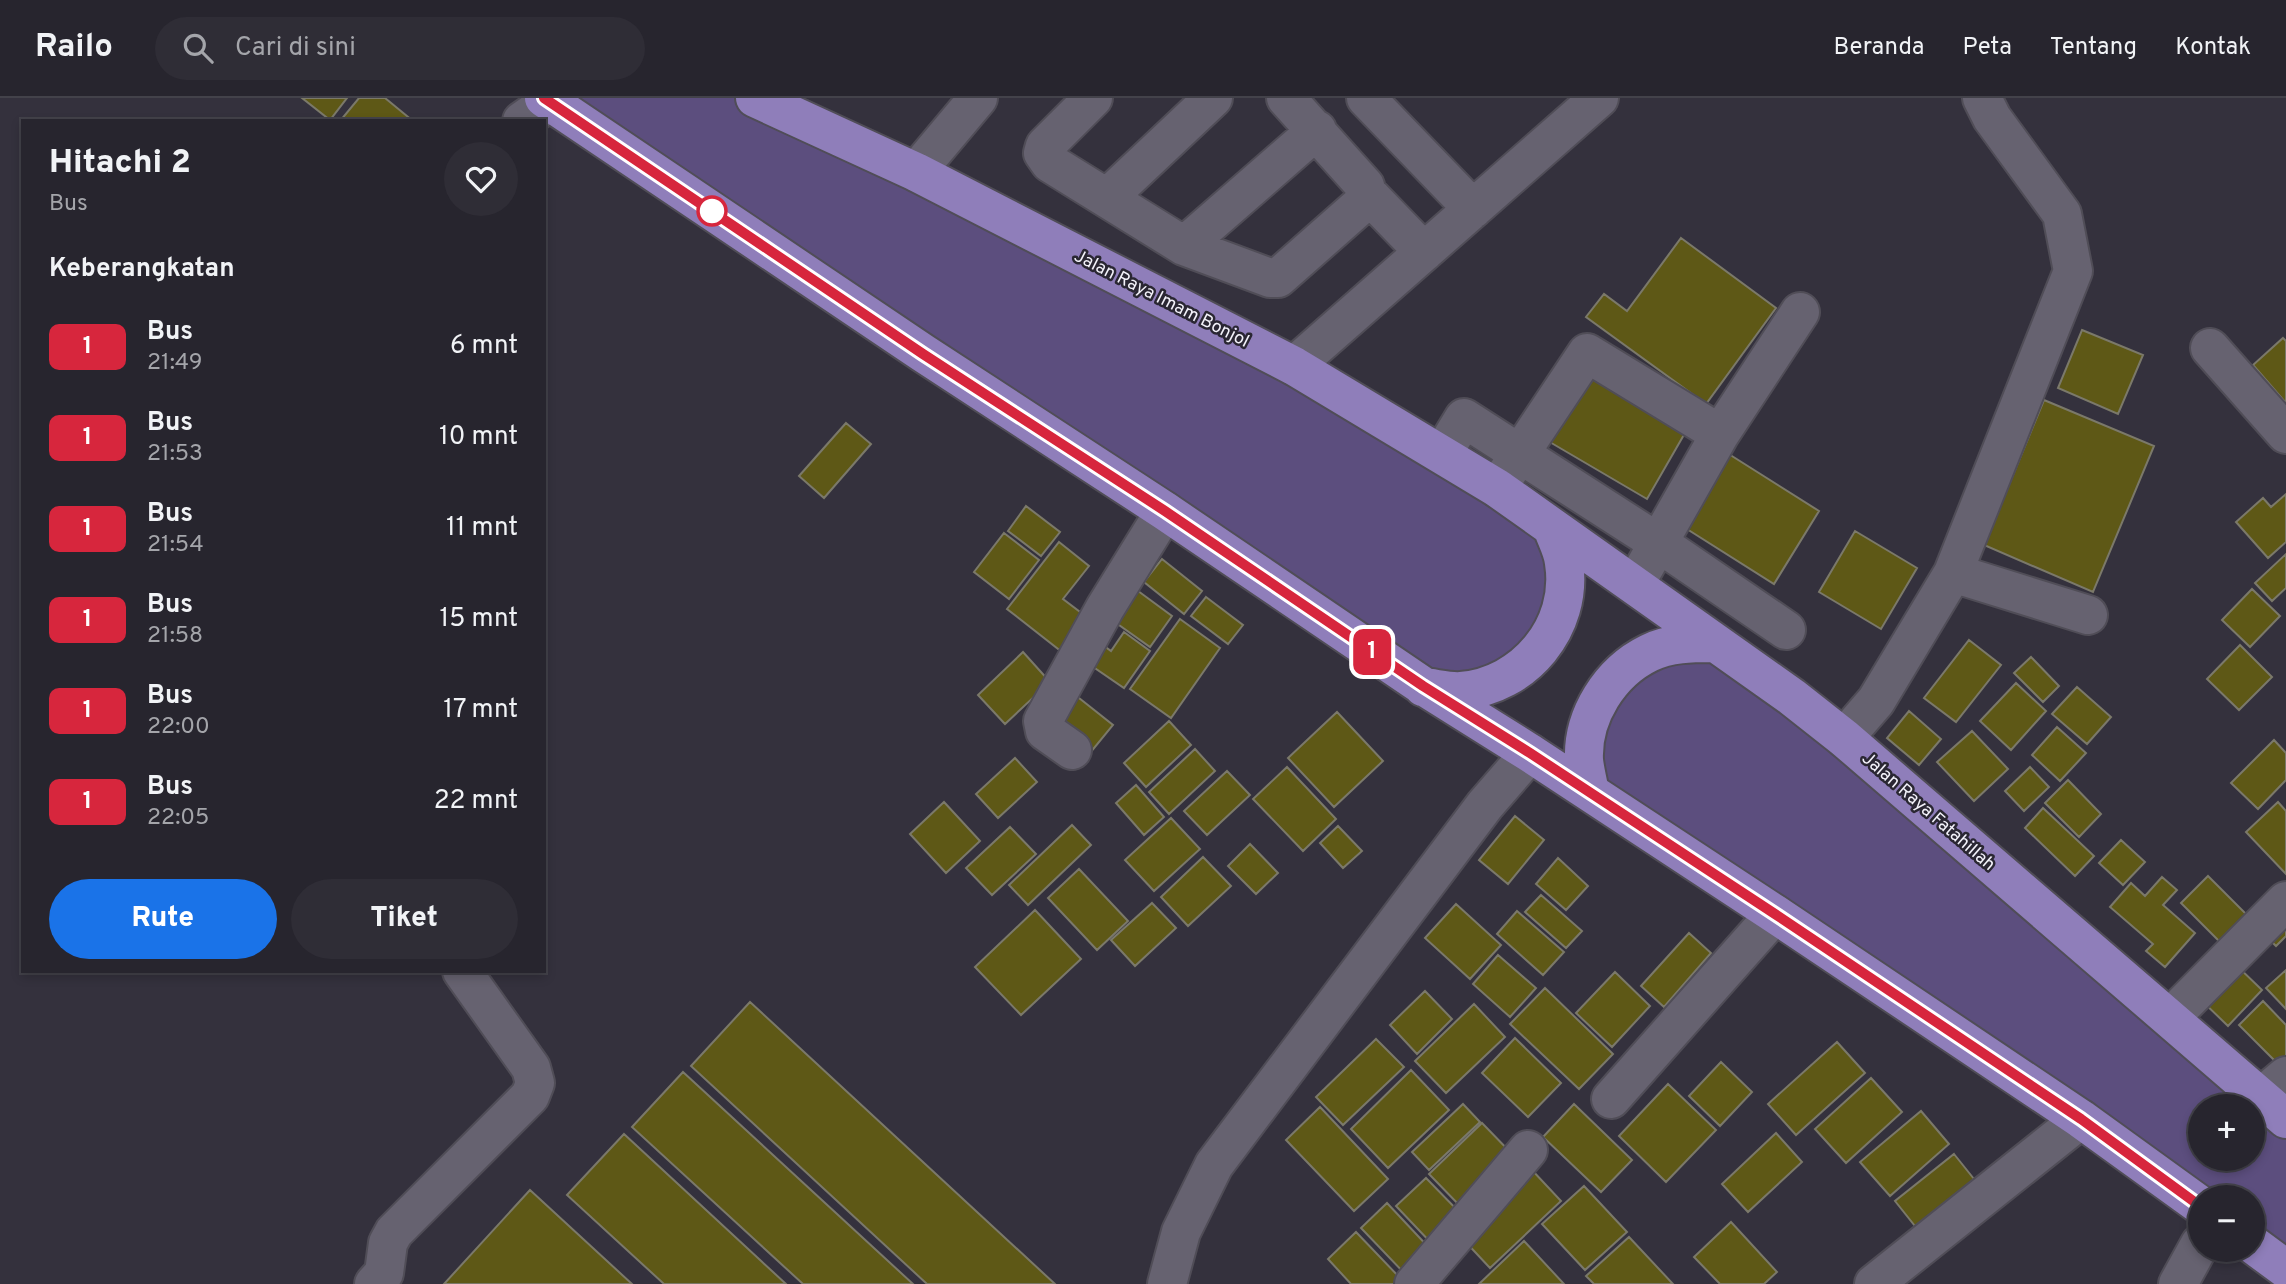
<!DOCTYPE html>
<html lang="id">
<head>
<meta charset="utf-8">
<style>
	:root { --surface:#27252e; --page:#2f2d36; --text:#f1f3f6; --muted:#a4a5aa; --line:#43424a; --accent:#1a73e8 }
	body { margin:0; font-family:Overpass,sans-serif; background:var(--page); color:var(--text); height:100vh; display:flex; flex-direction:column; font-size:26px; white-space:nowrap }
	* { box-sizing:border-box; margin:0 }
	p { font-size:23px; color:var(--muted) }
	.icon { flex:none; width:38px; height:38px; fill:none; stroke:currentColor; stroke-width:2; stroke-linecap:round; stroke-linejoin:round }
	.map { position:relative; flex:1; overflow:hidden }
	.sheet { position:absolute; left:21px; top:21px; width:525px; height:854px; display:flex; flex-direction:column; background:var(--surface); border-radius:0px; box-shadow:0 4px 10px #0003,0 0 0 2px var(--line) }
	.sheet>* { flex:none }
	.badge { padding:0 14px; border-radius:10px; font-size:24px; line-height:46px }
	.tools { position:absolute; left:2188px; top:996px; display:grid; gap:14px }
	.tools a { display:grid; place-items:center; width:77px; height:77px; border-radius:50%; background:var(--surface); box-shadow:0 4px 10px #0003,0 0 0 2px var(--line); font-size:35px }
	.map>.badge { position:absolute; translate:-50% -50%; box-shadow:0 0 0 4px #fff }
	h2 { padding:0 28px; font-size:26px; line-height:63px }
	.round { display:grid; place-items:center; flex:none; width:74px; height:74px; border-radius:37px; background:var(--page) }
	.overview { display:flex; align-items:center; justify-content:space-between; height:119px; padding:0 28px }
	h1 { font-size:33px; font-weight:800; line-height:52px }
	.cta { display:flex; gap:14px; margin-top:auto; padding:14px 28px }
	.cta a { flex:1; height:80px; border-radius:42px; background:var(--accent); color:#fff; font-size:28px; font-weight:800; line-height:80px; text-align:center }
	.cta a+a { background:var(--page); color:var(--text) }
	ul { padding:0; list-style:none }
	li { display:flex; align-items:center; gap:21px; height:91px; padding:0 28px }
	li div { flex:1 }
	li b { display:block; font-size:26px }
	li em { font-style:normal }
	li .badge { min-width:77px; font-weight:700; text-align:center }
	header { display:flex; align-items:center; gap:42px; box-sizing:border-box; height:98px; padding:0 35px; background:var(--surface); border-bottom:2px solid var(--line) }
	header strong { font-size:33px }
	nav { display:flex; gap:38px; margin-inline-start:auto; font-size:24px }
	.search { width:490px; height:63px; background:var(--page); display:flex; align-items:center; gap:18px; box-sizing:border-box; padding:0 24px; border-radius:38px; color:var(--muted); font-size:26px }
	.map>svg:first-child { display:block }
</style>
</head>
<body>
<header>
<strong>Railo</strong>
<div class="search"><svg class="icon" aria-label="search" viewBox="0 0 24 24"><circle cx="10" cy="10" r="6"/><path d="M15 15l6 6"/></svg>Cari di sini</div>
<nav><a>Beranda</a><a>Peta</a><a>Tentang</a><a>Kontak</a></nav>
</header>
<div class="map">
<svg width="2286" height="1186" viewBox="0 0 2286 1186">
	<rect width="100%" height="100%" fill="#34313d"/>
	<path fill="#5c4e7e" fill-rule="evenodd" d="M 544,0 L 755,0 L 916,74 L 1552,429 L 1552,537 L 1460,593 Z
		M 1714,545 L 2286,1021 L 2286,1171 L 2252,1146 L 2252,1099 L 2200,1099 L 1590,694 L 1601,598 ZM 2200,1008 L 2252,1008 L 2252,1060 L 2200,1060 Z"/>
	<path fill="#5e5816" stroke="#7b796a" stroke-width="2" d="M 302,0 L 347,0 L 330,22 Z
		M 359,0 L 385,0 L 413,23 L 340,23 Z
		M 1681,140 L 1776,210 L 1706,306 L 1586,219 L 1604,196 L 1627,213 Z
		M 2082,232 L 2143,257 L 2118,316 L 2058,290 Z
		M 2283,240 L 2286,243 L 2286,305 L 2253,267 Z
		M 1589,270 L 1689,328 L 1647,401 L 1548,343 Z
		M 2044,302 L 2154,348 L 2093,494 L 1984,447 Z
		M 846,325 L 871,346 L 824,400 L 799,378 Z
		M 1724,353 L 1819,413 L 1774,486 L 1679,426 Z
		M 2286,396 L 2286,444 L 2268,460 L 2236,424 L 2263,400 L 2271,409 Z
		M 1026,408 L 1060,434 L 1041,458 L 1008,433 Z
		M 1855,433 L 1917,470 L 1881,531 L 1819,494 Z
		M 1004,435 L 1039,462 L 1009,501 L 974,474 Z
		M 1059,444 L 1089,468 L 1063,501 L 1088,520 L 1062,554 L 1007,511 Z
		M 2286,456 L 2286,490 L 2272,503 L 2255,485 Z
		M 1162,461 L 1202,493 L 1184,516 L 1144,484 Z
		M 1134,490 L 1172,518 L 1150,549 L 1112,522 Z
		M 2252,491 L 2280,518 L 2250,549 L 2222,522 Z
		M 1206,499 L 1243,527 L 1228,546 L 1191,518 Z
		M 1180,521 L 1220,550 L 1171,620 L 1130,591 Z
		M 1124,534 L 1150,553 L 1124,590 L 1086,564 L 1100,545 L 1111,553 Z
		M 1969,542 L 2001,567 L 1956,624 L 1924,600 Z
		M 2240,547 L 2272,579 L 2239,612 L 2207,581 Z
		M 1023,554 L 1050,584 L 1005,626 L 978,597 Z
		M 2031,559 L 2059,588 L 2043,604 L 2014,575 Z
		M 2016,585 L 2046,613 L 2011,652 L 1980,623 Z
		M 2077,589 L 2111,619 L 2087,646 L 2052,616 Z
		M 1074,596 L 1113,627 L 1090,655 L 1052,623 Z
		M 1909,613 L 1941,641 L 1919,667 L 1887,640 Z
		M 1337,614 L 1383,663 L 1334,709 L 1288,660 Z
		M 1169,623 L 1191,647 L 1146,689 L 1124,665 Z
		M 2057,629 L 2086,655 L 2060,683 L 2032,657 Z
		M 1972,633 L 2008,671 L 1974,703 L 1937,664 Z
		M 2274,642 L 2286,655 L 2286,682 L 2258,711 L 2231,685 Z
		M 1195,651 L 1215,673 L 1169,716 L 1149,694 Z
		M 1015,660 L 1037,684 L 998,720 L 976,696 Z
		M 1287,669 L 1336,721 L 1303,753 L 1253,701 Z
		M 2030,669 L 2049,689 L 2024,713 L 2005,693 Z
		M 1227,673 L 1250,697 L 1207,737 L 1184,713 Z
		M 2068,682 L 2101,716 L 2079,739 L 2045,705 Z
		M 1136,687 L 1164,719 L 1144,737 L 1116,705 Z
		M 944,704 L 980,743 L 946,775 L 910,736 Z
		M 2278,704 L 2286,713 L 2286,776 L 2246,734 Z
		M 2043,710 L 2094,758 L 2075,778 L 2025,730 Z
		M 1515,718 L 1544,742 L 1508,786 L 1479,762 Z
		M 1171,720 L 1200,751 L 1154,793 L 1125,762 Z
		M 1072,727 L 1091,747 L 1028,807 L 1009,787 Z
		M 1338,728 L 1362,753 L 1343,770 L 1320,745 Z
		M 1010,729 L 1036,756 L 992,797 L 966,770 Z
		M 2121,742 L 2145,764 L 2123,787 L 2099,765 Z
		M 1250,746 L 1278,775 L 1256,796 L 1228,768 Z
		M 1203,759 L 1231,788 L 1188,828 L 1161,799 Z
		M 1558,760 L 1588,788 L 1566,812 L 1536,786 Z
		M 1079,771 L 1128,823 L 1097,852 L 1048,800 Z
		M 2208,778 L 2249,819 L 2222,846 L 2181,805 Z
		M 2162,779 L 2177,792 L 2163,807 L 2195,835 L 2165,869 L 2146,853 L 2153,846 L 2110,809 L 2131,785 L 2145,798 Z
		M 1541,797 L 1582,833 L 1566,850 L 1525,814 Z
		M 1152,805 L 1176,830 L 1135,868 L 1111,842 Z
		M 1456,806 L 1501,847 L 1470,881 L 1425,840 Z
		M 2286,808 L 2286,838 L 2276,848 L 2269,841 Z
		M 1035,812 L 1081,861 L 1021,917 L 975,869 Z
		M 1517,813 L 1564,854 L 1543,877 L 1497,836 Z
		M 1689,835 L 1711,855 L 1664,909 L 1641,888 Z
		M 1498,857 L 1536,890 L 1510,919 L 1473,886 Z
		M 2233,864 L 2262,892 L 2228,928 L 2199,900 Z
		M 2286,872 L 2286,911 L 2266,890 Z
		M 1615,874 L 1650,908 L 1612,949 L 1576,915 Z
		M 1545,890 L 1613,956 L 1579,991 L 1510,926 Z
		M 1425,893 L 1452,921 L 1417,956 L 1390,927 Z
		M 2263,903 L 2286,927 L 2286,974 L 2239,927 Z
		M 750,904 L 1055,1186 L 927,1186 L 691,968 Z
		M 1474,906 L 1505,939 L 1446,995 L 1415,963 Z
		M 1515,940 L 1561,985 L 1528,1019 L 1482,975 Z
		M 1376,941 L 1404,969 L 1343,1027 L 1316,999 Z
		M 1837,944 L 1865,975 L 1796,1037 L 1768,1006 Z
		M 1721,964 L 1752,994 L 1720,1028 L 1689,998 Z
		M 1411,972 L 1449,1012 L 1388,1070 L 1351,1031 Z
		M 683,974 L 913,1186 L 803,1186 L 632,1029 Z
		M 1871,980 L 1902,1014 L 1846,1065 L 1815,1031 Z
		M 1668,986 L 1716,1032 L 1666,1084 L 1619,1038 Z
		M 1463,1006 L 1480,1024 L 1429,1072 L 1412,1054 Z
		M 1574,1006 L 1632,1062 L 1601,1094 L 1543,1039 Z
		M 1320,1009 L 1388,1081 L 1354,1113 L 1286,1042 Z
		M 1921,1013 L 1949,1046 L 1890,1098 L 1860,1064 Z
		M 1482,1025 L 1515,1059 L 1462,1110 L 1429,1076 Z
		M 1776,1035 L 1802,1064 L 1748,1114 L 1722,1086 Z
		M 624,1036 L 786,1186 L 664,1186 L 567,1097 Z
		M 1954,1056 L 1982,1091 L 1923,1138 L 1895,1103 Z
		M 1531,1071 L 1561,1103 L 1490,1170 L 1461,1139 Z
		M 1426,1080 L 1464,1119 L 1434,1148 L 1396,1108 Z
		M 1584,1088 L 1627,1134 L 1585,1172 L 1542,1126 Z
		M 530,1092 L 632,1186 L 444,1186 Z
		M 1387,1105 L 1433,1154 L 1407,1178 L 1361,1130 Z
		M 1731,1124 L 1777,1174 L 1764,1186 L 1720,1186 L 1694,1159 Z
		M 1356,1134 L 1402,1182 L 1398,1186 L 1351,1186 L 1328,1161 Z
		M 1629,1139 L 1673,1186 L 1594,1186 L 1586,1178 Z
		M 1524,1143 L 1564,1186 L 1479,1186 Z"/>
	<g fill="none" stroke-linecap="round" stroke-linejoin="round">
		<defs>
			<path id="minor" d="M 1093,0 L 1045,48 L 1043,55 L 1050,65 L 1184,148 L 1270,180 L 1278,180 L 1363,105 L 1367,95
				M 1286,0 L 1365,88 L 1367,95 L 1424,154
				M 1366,0 L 1473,111
				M 522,23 L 549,4
				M 916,74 L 978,0
				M 1107,100 L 1213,0
				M 1184,148 L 1317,32
				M 2210,250 L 2286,336
				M 1294,268 L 1599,0
				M 1442,356 L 1464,320 L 1657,444 L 1786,532
				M 1497,390 L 1587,255 L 1720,336 L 1800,214
				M 1953,475 L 2088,517
				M 1635,486 L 1720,336
				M 1844,640 L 1876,603 L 1953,475 L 2073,173 L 2062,116 L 1992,20 L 1982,0
				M 1072,652 L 1045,633 L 1043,623 L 1105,510 L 1165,413
				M 2170,920 L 2286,803
				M 2261,999 L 2286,978
				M 1611,1001 L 1775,816
				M 374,1186 L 384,1175 L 388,1145 L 394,1134 L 530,998 L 535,985 L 531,970 L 462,873
				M 1167,1186 L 1181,1134 L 1214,1067 L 1485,707 L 1530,655
				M 1414,1186 L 1528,1052
				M 1874,1186 L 2081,1021
				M 2178,1186 L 2200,1146"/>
			<path id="highway" d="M 544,0 L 923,255 L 1165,413 L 1423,588 L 1530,655 L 1775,816 L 2081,1021 L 2200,1107
				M 755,0 L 916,74 L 1294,268 L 1497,390 L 1792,599 L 1844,640 L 2286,1021
				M 1423,589 C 1435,590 1449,594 1461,593 C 1524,588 1574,529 1564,465 C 1563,453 1556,441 1552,429
				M 1590,694 C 1588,684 1585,672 1584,662 C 1582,618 1610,574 1649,555 C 1669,545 1692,545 1714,545
				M 2252,1146 L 2286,1171"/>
		</defs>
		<use href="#minor" stroke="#504d57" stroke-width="42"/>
		<use href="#highway" stroke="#504d57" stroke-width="42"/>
		<use href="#minor" stroke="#666270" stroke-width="38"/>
		<use href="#highway" stroke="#8f7eba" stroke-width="38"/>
	</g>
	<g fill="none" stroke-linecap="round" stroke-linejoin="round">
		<defs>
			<path id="line" d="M 544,0 L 923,256 L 1165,413 L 1423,588 L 1530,655 L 1775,816 L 2081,1021 L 2200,1108"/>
		</defs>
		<use href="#line" stroke="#fff" stroke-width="16"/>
		<use href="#line" stroke="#d7263d" stroke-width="10"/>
	</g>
	<circle fill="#fff" stroke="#d7263d" stroke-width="3.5" cx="712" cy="113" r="14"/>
	<g text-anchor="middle" stroke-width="5" stroke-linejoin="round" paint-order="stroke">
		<g font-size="18" fill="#f3f2fa" stroke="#2a2733">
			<text transform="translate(1162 200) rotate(27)" y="6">Jalan Raya Imam Bonjol</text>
			<text transform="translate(1929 713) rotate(41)" y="6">Jalan Raya Fatahillah</text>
		</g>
	</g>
</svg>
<div class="tools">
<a>+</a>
<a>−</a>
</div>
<b class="badge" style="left:1372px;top:554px;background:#d7263d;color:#fff">1</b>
<section class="sheet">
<div class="overview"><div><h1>Hitachi 2</h1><p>Bus</p></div><a class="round"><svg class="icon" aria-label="heart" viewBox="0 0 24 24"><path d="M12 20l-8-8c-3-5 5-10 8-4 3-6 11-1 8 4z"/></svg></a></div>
<h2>Keberangkatan</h2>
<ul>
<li><span class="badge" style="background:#d7263d;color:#fff">1</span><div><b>Bus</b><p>21:49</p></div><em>6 mnt</em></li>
<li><span class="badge" style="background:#d7263d;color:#fff">1</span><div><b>Bus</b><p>21:53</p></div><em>10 mnt</em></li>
<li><span class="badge" style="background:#d7263d;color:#fff">1</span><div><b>Bus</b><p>21:54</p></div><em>11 mnt</em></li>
<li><span class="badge" style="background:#d7263d;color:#fff">1</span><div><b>Bus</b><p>21:58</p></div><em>15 mnt</em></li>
<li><span class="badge" style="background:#d7263d;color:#fff">1</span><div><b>Bus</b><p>22:00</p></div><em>17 mnt</em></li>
<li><span class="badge" style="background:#d7263d;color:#fff">1</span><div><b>Bus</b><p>22:05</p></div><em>22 mnt</em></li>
</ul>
<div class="cta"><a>Rute</a><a>Tiket</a></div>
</section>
</div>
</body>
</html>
